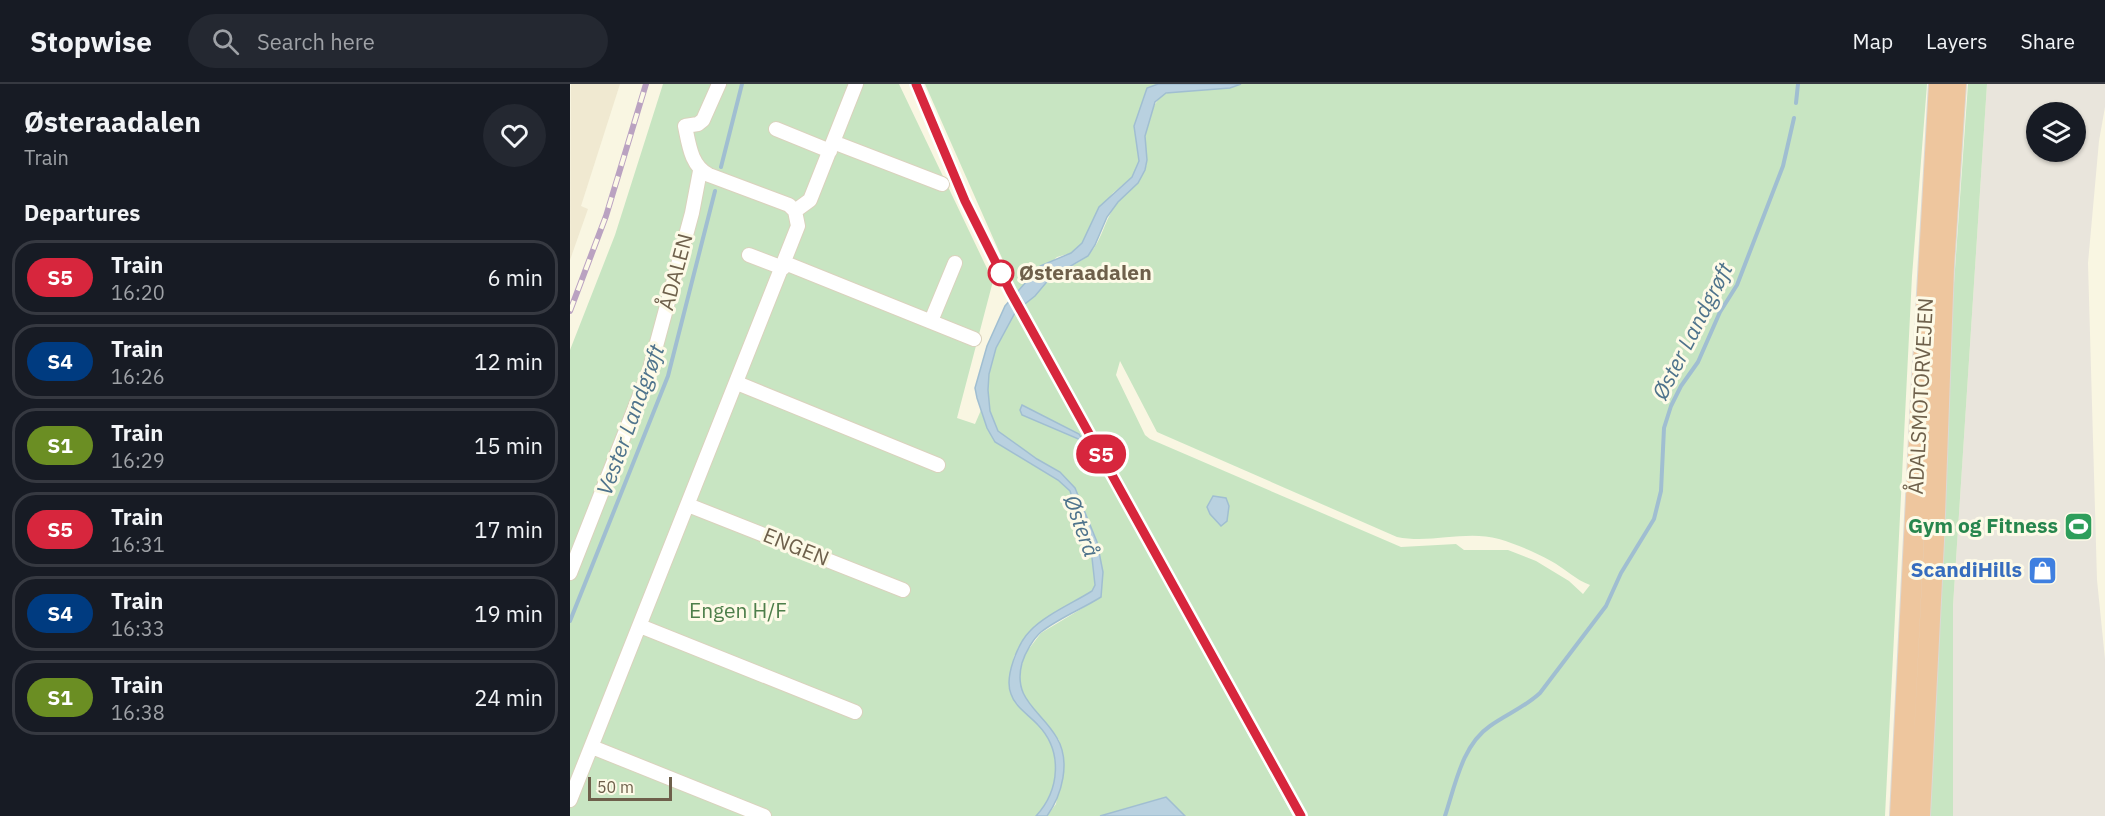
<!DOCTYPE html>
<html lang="en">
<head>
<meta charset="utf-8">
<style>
	:root { --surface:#171b24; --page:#242831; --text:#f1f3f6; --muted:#9ea1a6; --line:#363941 }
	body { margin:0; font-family:"IBM Plex Sans",sans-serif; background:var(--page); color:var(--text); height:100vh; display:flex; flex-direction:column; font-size:22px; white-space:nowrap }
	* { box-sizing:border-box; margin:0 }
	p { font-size:20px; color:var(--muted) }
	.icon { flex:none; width:33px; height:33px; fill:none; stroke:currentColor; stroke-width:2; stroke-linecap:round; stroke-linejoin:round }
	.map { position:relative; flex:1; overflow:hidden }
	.sheet { display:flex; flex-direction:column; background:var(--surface); width:570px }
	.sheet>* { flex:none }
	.badge { padding:0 12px; border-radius:20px; font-size:21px; line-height:39px }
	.controls { position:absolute; left:1456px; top:18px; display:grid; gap:12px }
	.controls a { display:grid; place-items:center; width:60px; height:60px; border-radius:50%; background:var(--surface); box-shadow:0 2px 4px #0004; font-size:30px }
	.scale { position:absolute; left:18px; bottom:15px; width:84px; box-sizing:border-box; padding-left:6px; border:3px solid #6e604b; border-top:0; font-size:16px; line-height:21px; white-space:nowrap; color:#6e604b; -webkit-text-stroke:4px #fdfae7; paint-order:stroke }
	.map>.badge { position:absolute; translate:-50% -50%; box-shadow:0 0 0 3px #fff }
	h2 { padding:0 24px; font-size:22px; line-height:54px }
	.round { display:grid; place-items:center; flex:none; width:63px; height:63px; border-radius:32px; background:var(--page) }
	.headline { display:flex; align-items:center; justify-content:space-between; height:102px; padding:0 24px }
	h1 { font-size:28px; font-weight:700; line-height:45px }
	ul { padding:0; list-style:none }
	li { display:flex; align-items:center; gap:18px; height:75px; margin:0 12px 9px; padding:0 12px; border:3px solid var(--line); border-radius:24px }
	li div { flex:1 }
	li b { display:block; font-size:22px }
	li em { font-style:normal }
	li .badge { min-width:66px; font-weight:700; text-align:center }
	header { display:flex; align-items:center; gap:36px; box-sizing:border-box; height:84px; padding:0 30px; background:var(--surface); border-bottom:2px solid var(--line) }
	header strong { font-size:28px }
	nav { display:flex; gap:33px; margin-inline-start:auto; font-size:21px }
	.search { width:420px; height:54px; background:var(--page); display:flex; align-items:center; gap:15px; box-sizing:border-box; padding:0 21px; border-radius:33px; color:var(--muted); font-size:22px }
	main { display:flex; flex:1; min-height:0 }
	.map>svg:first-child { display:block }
</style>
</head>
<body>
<header>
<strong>Stopwise</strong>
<div class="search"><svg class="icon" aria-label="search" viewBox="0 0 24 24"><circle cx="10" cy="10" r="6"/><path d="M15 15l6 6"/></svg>Search here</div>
<nav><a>Map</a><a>Layers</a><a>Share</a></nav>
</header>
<main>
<section class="sheet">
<div class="headline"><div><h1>Østeraadalen</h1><p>Train</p></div><a class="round"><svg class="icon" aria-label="heart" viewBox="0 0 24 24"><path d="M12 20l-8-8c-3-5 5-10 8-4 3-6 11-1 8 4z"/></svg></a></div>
<h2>Departures</h2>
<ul>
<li><span class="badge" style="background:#d7263d;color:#fff">S5</span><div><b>Train</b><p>16:20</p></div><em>6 min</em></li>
<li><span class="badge" style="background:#003b80;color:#fff">S4</span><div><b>Train</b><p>16:26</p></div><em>12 min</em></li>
<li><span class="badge" style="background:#6b8e23;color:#fff">S1</span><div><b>Train</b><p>16:29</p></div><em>15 min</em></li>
<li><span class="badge" style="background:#d7263d;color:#fff">S5</span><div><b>Train</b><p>16:31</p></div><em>17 min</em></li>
<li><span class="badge" style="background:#003b80;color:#fff">S4</span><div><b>Train</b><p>16:33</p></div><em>19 min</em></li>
<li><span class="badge" style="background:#6b8e23;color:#fff">S1</span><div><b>Train</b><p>16:38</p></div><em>24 min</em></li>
</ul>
</section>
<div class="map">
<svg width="1535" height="732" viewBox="0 0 1535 732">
	<rect width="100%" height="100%" fill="#f9f6e2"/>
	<path fill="#f0e9d1" d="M 1,0 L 50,0 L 11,122 L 18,125 L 0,176 Z"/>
	<path fill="#e9e5dc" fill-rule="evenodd" d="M 1417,0 L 1535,0 L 1535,23 L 1529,57 L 1518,179 L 1527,496 L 1535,575 L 1535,732 L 1383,732 L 1383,522 ZM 1467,28 L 1506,28 L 1506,68 L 1467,68 Z"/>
	<path fill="#c8e5c2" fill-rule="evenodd" d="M 93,0 L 329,0 L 423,197 L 387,334 L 405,340 L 411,326 L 417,344 L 425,358 L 488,396 L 500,407 L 522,474 L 524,493 L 525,501 L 522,507 L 487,528 L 444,572 L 440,609 C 452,622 468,636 477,652 C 492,679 486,710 466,732 L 0,732 L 0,266 L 45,151 Z
		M 355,0 L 588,0 L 577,5 L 564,42 L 569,77 L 562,93 L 543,109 L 524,134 L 520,146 L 512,159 L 501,169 L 487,173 L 447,208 Z
		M 671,0 L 1357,0 L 1342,192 L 1315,732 L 737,732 L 453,222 C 464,213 472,200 482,193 C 493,185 507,181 517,172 C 532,159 534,136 546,121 C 555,108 569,101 575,86 C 579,76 574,65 575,54 C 576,41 582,17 595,10 C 608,2 651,7 671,0 ZM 550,277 L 587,348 L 827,453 C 861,460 895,446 929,455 C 946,460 965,468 981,477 C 994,484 1006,496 1020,501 L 1013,510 L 999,497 L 966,477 L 938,466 L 894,466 L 886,460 L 831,463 L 580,355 L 575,351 L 546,291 Z
		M 1398,0 L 1417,0 L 1383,522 L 1383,732 L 1360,732 L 1382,228 Z
		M 446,227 L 723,732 L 615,732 L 596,713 L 530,732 L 477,732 L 486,720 L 493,676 L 489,656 L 462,624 L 451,606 L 449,591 L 455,570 L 471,549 L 531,513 L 527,458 L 490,388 L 467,375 L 428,347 L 420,327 L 418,306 L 419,290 L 426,264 Z"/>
	<path fill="#b9d1e0" stroke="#a0bed1" stroke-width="1.5" d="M 588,0 L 671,0 L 660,4 L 596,9 L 585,18 L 575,52 L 577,76 L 575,86 L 568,99 L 548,118 L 537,133 L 525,161 L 518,172 L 480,194 L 465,212 L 446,227 L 426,264 L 419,290 L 418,306 L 420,327 L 428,347 L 467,375 L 490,388 L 505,404 L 527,458 L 533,488 L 531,513 C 512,525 489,534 471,548 C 463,555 455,569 452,579 C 442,616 471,626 487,654 C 501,678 492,711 477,732 L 466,732 C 490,706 493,667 468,641 C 459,631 445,623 441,610 C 434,593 448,559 460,547 C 475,531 503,519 522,507 L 525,501 L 522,474 L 500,407 L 488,396 L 425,358 L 417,344 L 407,314 L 405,304 L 417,262 L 435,222 L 470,182 L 501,169 L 512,159 L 529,123 L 562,93 L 569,77 L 564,42 L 577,4 Z
		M 452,321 L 509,350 L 513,357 L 452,331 L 450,326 Z
		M 643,412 L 656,414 L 659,422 L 657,437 L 651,442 L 640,430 L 637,423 Z
		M 596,713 L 615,732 L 530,732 Z"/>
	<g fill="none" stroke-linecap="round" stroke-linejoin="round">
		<path stroke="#a0bed1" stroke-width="4" d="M 1226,19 L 1228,0
			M 151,83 L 172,0
			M 0,537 L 98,292 L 145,107
			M 875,732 C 885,702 892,661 920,642 C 937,630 955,623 970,609 L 1036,522 L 1051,489 L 1084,435 L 1091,407 L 1094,344 L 1101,322 L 1111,302 L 1128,278 L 1150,228 L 1167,201 L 1213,82 L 1224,34"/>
		<defs>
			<path id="minor" d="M 206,45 L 260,67
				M 263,58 L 372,100
				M 225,127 L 240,116 L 286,0
				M 179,171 L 213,184
				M 215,179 L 404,255
				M 361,237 L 385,179
				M 167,299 L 368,381
				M 118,421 L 333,506
				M 0,489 L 79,288 L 122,129 L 130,87
				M 70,542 L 285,628
				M 22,663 L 194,732
				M 0,716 L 228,142 L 225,127 L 219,121 L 139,91 C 121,82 119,61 115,42 L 128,40 L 133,36 L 149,0"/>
			<path id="highway" d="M 1330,732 L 1351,314 L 1369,0
				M 1350,732 L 1364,457 L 1374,182 L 1386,0"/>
		</defs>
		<use href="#minor" stroke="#dad2bd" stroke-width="16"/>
		<use href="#highway" stroke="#dcd9d4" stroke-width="22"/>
		<use href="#minor" stroke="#fff" stroke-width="14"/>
		<use href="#highway" stroke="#eec69e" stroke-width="20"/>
		<defs>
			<path id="rail" d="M 346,0 L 395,117 L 440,207 L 731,732
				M 0,227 L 36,132 L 76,0"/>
		</defs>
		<use href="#rail" stroke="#baa2c1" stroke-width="6"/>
		<use href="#rail" stroke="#fdfae7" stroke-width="4" stroke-dasharray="11" stroke-linecap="butt"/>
	</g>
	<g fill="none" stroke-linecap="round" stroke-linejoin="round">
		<defs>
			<path id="line" d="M 346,0 L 395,117 L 440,207 L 731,732"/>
		</defs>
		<use href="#line" stroke="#fff" stroke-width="14"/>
		<use href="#line" stroke="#d7263d" stroke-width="9"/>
	</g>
	<defs>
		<symbol id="stadium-square" viewBox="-11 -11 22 22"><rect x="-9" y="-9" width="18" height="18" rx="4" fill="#2e9e5b" stroke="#fdfae7"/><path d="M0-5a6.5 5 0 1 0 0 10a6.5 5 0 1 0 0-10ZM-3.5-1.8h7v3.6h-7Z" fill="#fff"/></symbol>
		<symbol id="shop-square" viewBox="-11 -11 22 22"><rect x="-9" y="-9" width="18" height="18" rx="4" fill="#3f7fe0" stroke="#fdfae7"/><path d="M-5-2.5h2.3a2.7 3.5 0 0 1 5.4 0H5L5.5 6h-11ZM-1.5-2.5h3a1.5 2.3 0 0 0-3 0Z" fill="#fff"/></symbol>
	</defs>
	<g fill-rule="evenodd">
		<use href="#stadium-square" x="1492" y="426" width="33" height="33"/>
		<use href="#shop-square" x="1456" y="470" width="33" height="33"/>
	</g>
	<circle fill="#fff" stroke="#d7263d" stroke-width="3" cx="431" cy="189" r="12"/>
	<g text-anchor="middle" stroke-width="6" stroke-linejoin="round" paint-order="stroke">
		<g font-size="21" fill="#6e604b" stroke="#fdfae7">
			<text transform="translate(106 188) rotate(-75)" y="7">ÅDALEN</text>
			<text transform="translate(1351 312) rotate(-87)" y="7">ÅDALSMOTORVEJEN</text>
			<text transform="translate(226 463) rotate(22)" y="7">ENGEN</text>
		</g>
		<g font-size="21" font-weight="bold" fill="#6e604b" stroke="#fdfae7" text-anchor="start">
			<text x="449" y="196">Østeraadalen</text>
		</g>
		<g font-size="21" font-weight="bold" fill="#27864d" stroke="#fdfae7" text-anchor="end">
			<text x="1488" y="449">Gym og Fitness</text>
		</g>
		<g font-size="21" font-weight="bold" fill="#366cbe" stroke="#fdfae7" text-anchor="end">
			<text x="1452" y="493">ScandiHills</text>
		</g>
		<g font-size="21" fill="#4d7e4a" stroke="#fdfae7">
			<text x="168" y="534">Engen H/F</text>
		</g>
		<g font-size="22" font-style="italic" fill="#4e738c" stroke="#fdfae7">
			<text transform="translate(1122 247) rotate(-63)" y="8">Øster Landgrøft</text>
			<text transform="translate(60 336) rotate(-70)" y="8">Vester Landgrøft</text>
			<text transform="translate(512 442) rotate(70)" y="8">Østerå</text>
		</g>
	</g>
</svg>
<div class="controls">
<a><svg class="icon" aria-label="layers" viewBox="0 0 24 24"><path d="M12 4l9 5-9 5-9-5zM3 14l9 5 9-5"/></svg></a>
</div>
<div class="scale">50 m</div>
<b class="badge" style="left:531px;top:370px;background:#d7263d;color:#fff">S5</b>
</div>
</main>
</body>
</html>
